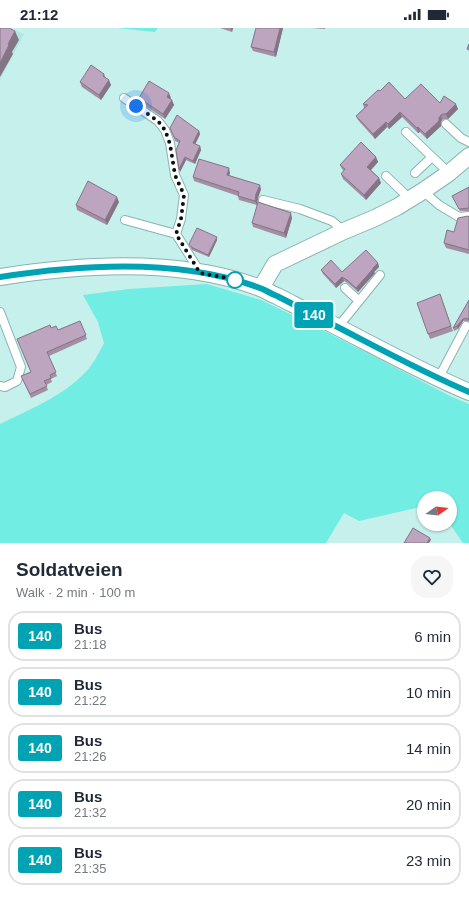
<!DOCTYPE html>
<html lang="en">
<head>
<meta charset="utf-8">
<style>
	:root { --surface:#fff; --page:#f6f6f7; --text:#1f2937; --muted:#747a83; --line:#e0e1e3 }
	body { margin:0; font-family:Arial,sans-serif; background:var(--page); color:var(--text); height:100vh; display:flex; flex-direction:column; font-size:15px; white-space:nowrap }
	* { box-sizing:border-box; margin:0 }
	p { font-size:13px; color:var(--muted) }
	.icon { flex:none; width:22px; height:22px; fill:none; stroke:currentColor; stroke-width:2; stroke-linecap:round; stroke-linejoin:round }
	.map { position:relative; height:515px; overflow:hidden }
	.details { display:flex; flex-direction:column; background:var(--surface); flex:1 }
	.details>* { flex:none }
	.badge { padding:0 8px; border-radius:3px; font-size:14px; line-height:26px }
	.needle { width:26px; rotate:76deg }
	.controls { position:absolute; left:417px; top:463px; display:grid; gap:8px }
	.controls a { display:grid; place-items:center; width:40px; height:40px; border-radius:50%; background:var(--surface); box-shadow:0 1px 3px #0004; font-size:20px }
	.you { position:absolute; width:20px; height:20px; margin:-10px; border:3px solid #fff; border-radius:50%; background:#1a73e8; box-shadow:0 0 0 6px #1a73e833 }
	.map>.badge { position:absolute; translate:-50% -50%; box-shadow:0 0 0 2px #fff }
	.round { display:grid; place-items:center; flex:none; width:42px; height:42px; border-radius:16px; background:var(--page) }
	.headline { display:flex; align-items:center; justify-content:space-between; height:68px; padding:0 16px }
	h1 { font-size:19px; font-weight:700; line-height:30px }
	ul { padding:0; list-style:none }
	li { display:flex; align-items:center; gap:12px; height:50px; margin:0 8px 6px; padding:0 8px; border:2px solid var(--line); border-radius:16px }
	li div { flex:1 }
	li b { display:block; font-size:15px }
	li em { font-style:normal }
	li .badge { min-width:44px; font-weight:700; text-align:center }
	.status { display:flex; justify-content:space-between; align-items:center; height:28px; padding:0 20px; background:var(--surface); direction:ltr }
	.status svg { height:11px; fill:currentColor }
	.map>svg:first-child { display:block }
</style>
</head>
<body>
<div class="status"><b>21:12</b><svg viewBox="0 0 49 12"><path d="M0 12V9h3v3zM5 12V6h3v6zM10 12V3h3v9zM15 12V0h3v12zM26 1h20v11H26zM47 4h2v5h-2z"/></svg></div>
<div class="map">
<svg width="469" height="515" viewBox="0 0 469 515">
	<rect width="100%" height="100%" fill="#c5f0ec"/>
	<path fill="#b1e7e1" d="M 0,0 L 9,0 L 24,6 L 0,52 Z"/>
	<path fill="#71ede3" d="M 117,0 L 158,0 L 155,4 Z
		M 207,256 L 261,272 L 313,297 L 452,369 L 469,376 L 469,515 L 463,515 L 450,496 L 450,470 L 424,470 L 424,483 L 416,480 L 359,493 L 344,485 L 326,515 L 0,515 L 0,396 C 31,381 68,366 90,339 C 95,332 100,323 104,315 L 98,294 L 83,267 L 129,261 Z"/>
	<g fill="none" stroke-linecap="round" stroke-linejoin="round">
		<defs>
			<path id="lane" d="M 124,70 L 158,93 L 165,102 L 170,115 L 175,147 L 184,167 L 181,191 L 176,206 L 200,244
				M 446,96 L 461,110 L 469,114
				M 406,104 L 449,145
				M 415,145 L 432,129
				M 386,148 L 410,171
				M 423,163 L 439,177 L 459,189 L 469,188
				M 263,172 L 300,181 L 332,193 L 344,203
				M 125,192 L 176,206
				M 359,273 L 380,247
				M 0,284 L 21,339 L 17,353 L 5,359 L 0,358
				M 338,299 L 359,273 L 345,260
				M 438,351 L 466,298"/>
			<path id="street" d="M 0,249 C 82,236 182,230 260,260 C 266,262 271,266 277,268 C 289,274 300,280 312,286 C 364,312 415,341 469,364
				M 261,260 L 275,236 L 344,203 L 375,190 L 397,179 L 423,163 L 449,145 L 469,128"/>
		</defs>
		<use href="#lane" stroke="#89b3af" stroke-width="10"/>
		<use href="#street" stroke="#89b3af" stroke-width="18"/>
		<use href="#lane" stroke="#fff" stroke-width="8"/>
		<use href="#street" stroke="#fff" stroke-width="16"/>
	</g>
	<path fill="#a38ea4" d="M 220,0 L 233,0 L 232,4 Z
		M 256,0 L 283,0 L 276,29 L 253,23 L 251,19 Z
		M 311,0 L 325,0 L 325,1 Z
		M 104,46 L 106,50 L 111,57 L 101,72 L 82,59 L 80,54 Z
		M 380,63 L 405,71 L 440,75 L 458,81 L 448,91 L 445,91 L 442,92 L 441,94 L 441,98 L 427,111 L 420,104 L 418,105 L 402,89 L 389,101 L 387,99 L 375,111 L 358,92 L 356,88 L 364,80 L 363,76 Z
		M 139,70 L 171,70 L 170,71 L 174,77 L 165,91 L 141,75 Z
		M 170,100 L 199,103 L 200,106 L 195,116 L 200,118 L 201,122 L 195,136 L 186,132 L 180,144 L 179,115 L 175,113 Z
		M 376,129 L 378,134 L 371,142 L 379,150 L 381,155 L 366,172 L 343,151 L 341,146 L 344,143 L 342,141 L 340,137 Z
		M 230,145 L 229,147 L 261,161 L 258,170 L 257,177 L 239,172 L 238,168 L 194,153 L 193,149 Z
		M 469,159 L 469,183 L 460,183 L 452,168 Z
		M 119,174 L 107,197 L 77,182 L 76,177 Z
		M 469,189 L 469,226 L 446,220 L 444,215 Z
		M 292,190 L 286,210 L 253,199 L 252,195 Z
		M 217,212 L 209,229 L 192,222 L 189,216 Z
		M 378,235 L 379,239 L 374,244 L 375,245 L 358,264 L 349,256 L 344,253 L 336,260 L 323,246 L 321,242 L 342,244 Z
		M 440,266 L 453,303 L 430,311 L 417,275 Z
		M 469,272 L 469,294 L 468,293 L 463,293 L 458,301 L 454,303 L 453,300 Z
		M 80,293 L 87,311 L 49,328 L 57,348 L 51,351 L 52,354 L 46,357 L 48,362 L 31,370 L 21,348 L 31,344 L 51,300 L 58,302 Z"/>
	<path fill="#857486" d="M 231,0 L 233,0 L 232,4 Z
		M 280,0 L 283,0 L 276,29 L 274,24 Z
		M 15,3 L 19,12 L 12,24 L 13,26 L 0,49 L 0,35 L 8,16 Z
		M 109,52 L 111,57 L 101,72 L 99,67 Z
		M 169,65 L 171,70 L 168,73 L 167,69 Z
		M 172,72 L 174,77 L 165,91 L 163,86 Z
		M 456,76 L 458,81 L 448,91 L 446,86 Z
		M 400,84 L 402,89 L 389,101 L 388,96 Z
		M 441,87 L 442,92 L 441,94 L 441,98 L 427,111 L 425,106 Z
		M 386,94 L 387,99 L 375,111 L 373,106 Z
		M 418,99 L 420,104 L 418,105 L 417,100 Z
		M 199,103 L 200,106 L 194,119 L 193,115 Z
		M 200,118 L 201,122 L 195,136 L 193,133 Z
		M 185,129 L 186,132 L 180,144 L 179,141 Z
		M 376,129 L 378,134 L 369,144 L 367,139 Z
		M 229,140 L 230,145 L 228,151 L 227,147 Z
		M 379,150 L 381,155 L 366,172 L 364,167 Z
		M 260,157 L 261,161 L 258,170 L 257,177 L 255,173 L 256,166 Z
		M 117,169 L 119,174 L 107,197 L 105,192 Z
		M 291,185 L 292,190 L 286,210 L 284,205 Z
		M 217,209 L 217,212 L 209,229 L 208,227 Z
		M 378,235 L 379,239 L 374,244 L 375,245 L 358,264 L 356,260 L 373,240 Z
		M 342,249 L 344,253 L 336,260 L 335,256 Z
		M 463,291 L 463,293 L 458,301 L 457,298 Z
		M 430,510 L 431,512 L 429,515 L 427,515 Z"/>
	<path fill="#bea5bf" stroke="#857486" d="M 0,0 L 9,0 L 15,3 L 8,16 L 9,17 L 0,35 Z
		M 256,0 L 280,0 L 274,24 L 251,19 Z
		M 469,16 L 469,22 L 467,21 Z
		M 91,37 L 104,46 L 103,48 L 109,52 L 99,67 L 80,54 Z
		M 149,53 L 169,65 L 167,69 L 172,72 L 163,86 L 139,70 Z
		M 389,54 L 405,71 L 421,56 L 440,75 L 444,68 L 456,76 L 446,86 L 443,86 L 441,87 L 439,90 L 439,93 L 425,106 L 418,99 L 417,100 L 400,84 L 388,96 L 386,94 L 373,106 L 356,88 L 368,77 L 363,76 L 378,62 L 380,63 Z
		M 177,87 L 199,103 L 193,115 L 200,118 L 193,133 L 185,129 L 179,141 L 176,122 L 180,113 L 174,109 L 170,100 Z
		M 361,114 L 376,129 L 367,139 L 379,150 L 364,167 L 341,146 L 345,141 L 340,137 Z
		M 199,131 L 229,140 L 227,147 L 260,157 L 256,166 L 255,173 L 238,168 L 239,164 L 193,149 Z
		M 88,153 L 117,169 L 105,192 L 76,177 Z
		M 469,159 L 469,180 L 459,181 L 452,168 Z
		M 258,174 L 291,185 L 284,205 L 252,195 Z
		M 468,188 L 469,189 L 469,222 L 444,215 L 447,202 L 454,204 L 458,190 Z
		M 197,200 L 217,209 L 208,227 L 191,219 L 189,216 Z
		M 366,222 L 378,235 L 373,240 L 373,241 L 356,260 L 347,252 L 342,249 L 335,256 L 321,242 L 331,232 L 342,244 Z
		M 440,266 L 451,298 L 428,306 L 417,275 Z
		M 469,272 L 469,292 L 467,290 L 463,291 L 457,298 L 453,300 Z
		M 80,293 L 86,307 L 47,324 L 56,344 L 50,347 L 51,350 L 44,353 L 47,358 L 30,366 L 21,348 L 31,344 L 17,311 L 50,297 L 51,300 L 56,298 L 58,302 Z
		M 413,500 L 430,510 L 427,515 L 404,515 Z"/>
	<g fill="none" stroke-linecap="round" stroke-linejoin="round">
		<defs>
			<path id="line" d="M 0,249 C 83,236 181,230 260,260 C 266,262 271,266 277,268 C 289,274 300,280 312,286 C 364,312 415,341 469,364"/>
		</defs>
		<use href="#line" stroke="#fff" stroke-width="9"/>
		<use href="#line" stroke="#00a3b4" stroke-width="6"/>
		<path stroke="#041312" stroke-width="4" stroke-dasharray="0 7.2" d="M 136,78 L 158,93 L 165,102 L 170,116 L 175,147 L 184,167 L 181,191 L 176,206 L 200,245 L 228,250 L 239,254 L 235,252"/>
	</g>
	<circle fill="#fff" stroke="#00a3b4" stroke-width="2" cx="235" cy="252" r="8"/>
</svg>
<div class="controls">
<a><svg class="needle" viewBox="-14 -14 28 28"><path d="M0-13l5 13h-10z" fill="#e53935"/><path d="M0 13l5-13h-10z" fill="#747a83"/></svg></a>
</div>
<div class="you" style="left:136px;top:78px"></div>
<b class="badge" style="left:314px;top:287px;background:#00a3b4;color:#fff">140</b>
</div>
<section class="details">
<div class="headline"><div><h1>Soldatveien</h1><p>Walk · 2 min · 100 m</p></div><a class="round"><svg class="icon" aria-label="heart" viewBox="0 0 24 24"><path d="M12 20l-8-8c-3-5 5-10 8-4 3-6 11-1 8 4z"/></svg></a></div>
<ul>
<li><span class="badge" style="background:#00a3b4;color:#fff">140</span><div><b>Bus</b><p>21:18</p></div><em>6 min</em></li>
<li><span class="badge" style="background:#00a3b4;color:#fff">140</span><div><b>Bus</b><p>21:22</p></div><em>10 min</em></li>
<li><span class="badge" style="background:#00a3b4;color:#fff">140</span><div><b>Bus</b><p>21:26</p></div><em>14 min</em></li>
<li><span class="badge" style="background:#00a3b4;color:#fff">140</span><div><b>Bus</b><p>21:32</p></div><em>20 min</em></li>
<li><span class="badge" style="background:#00a3b4;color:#fff">140</span><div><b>Bus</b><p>21:35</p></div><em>23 min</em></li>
</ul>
</section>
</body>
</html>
